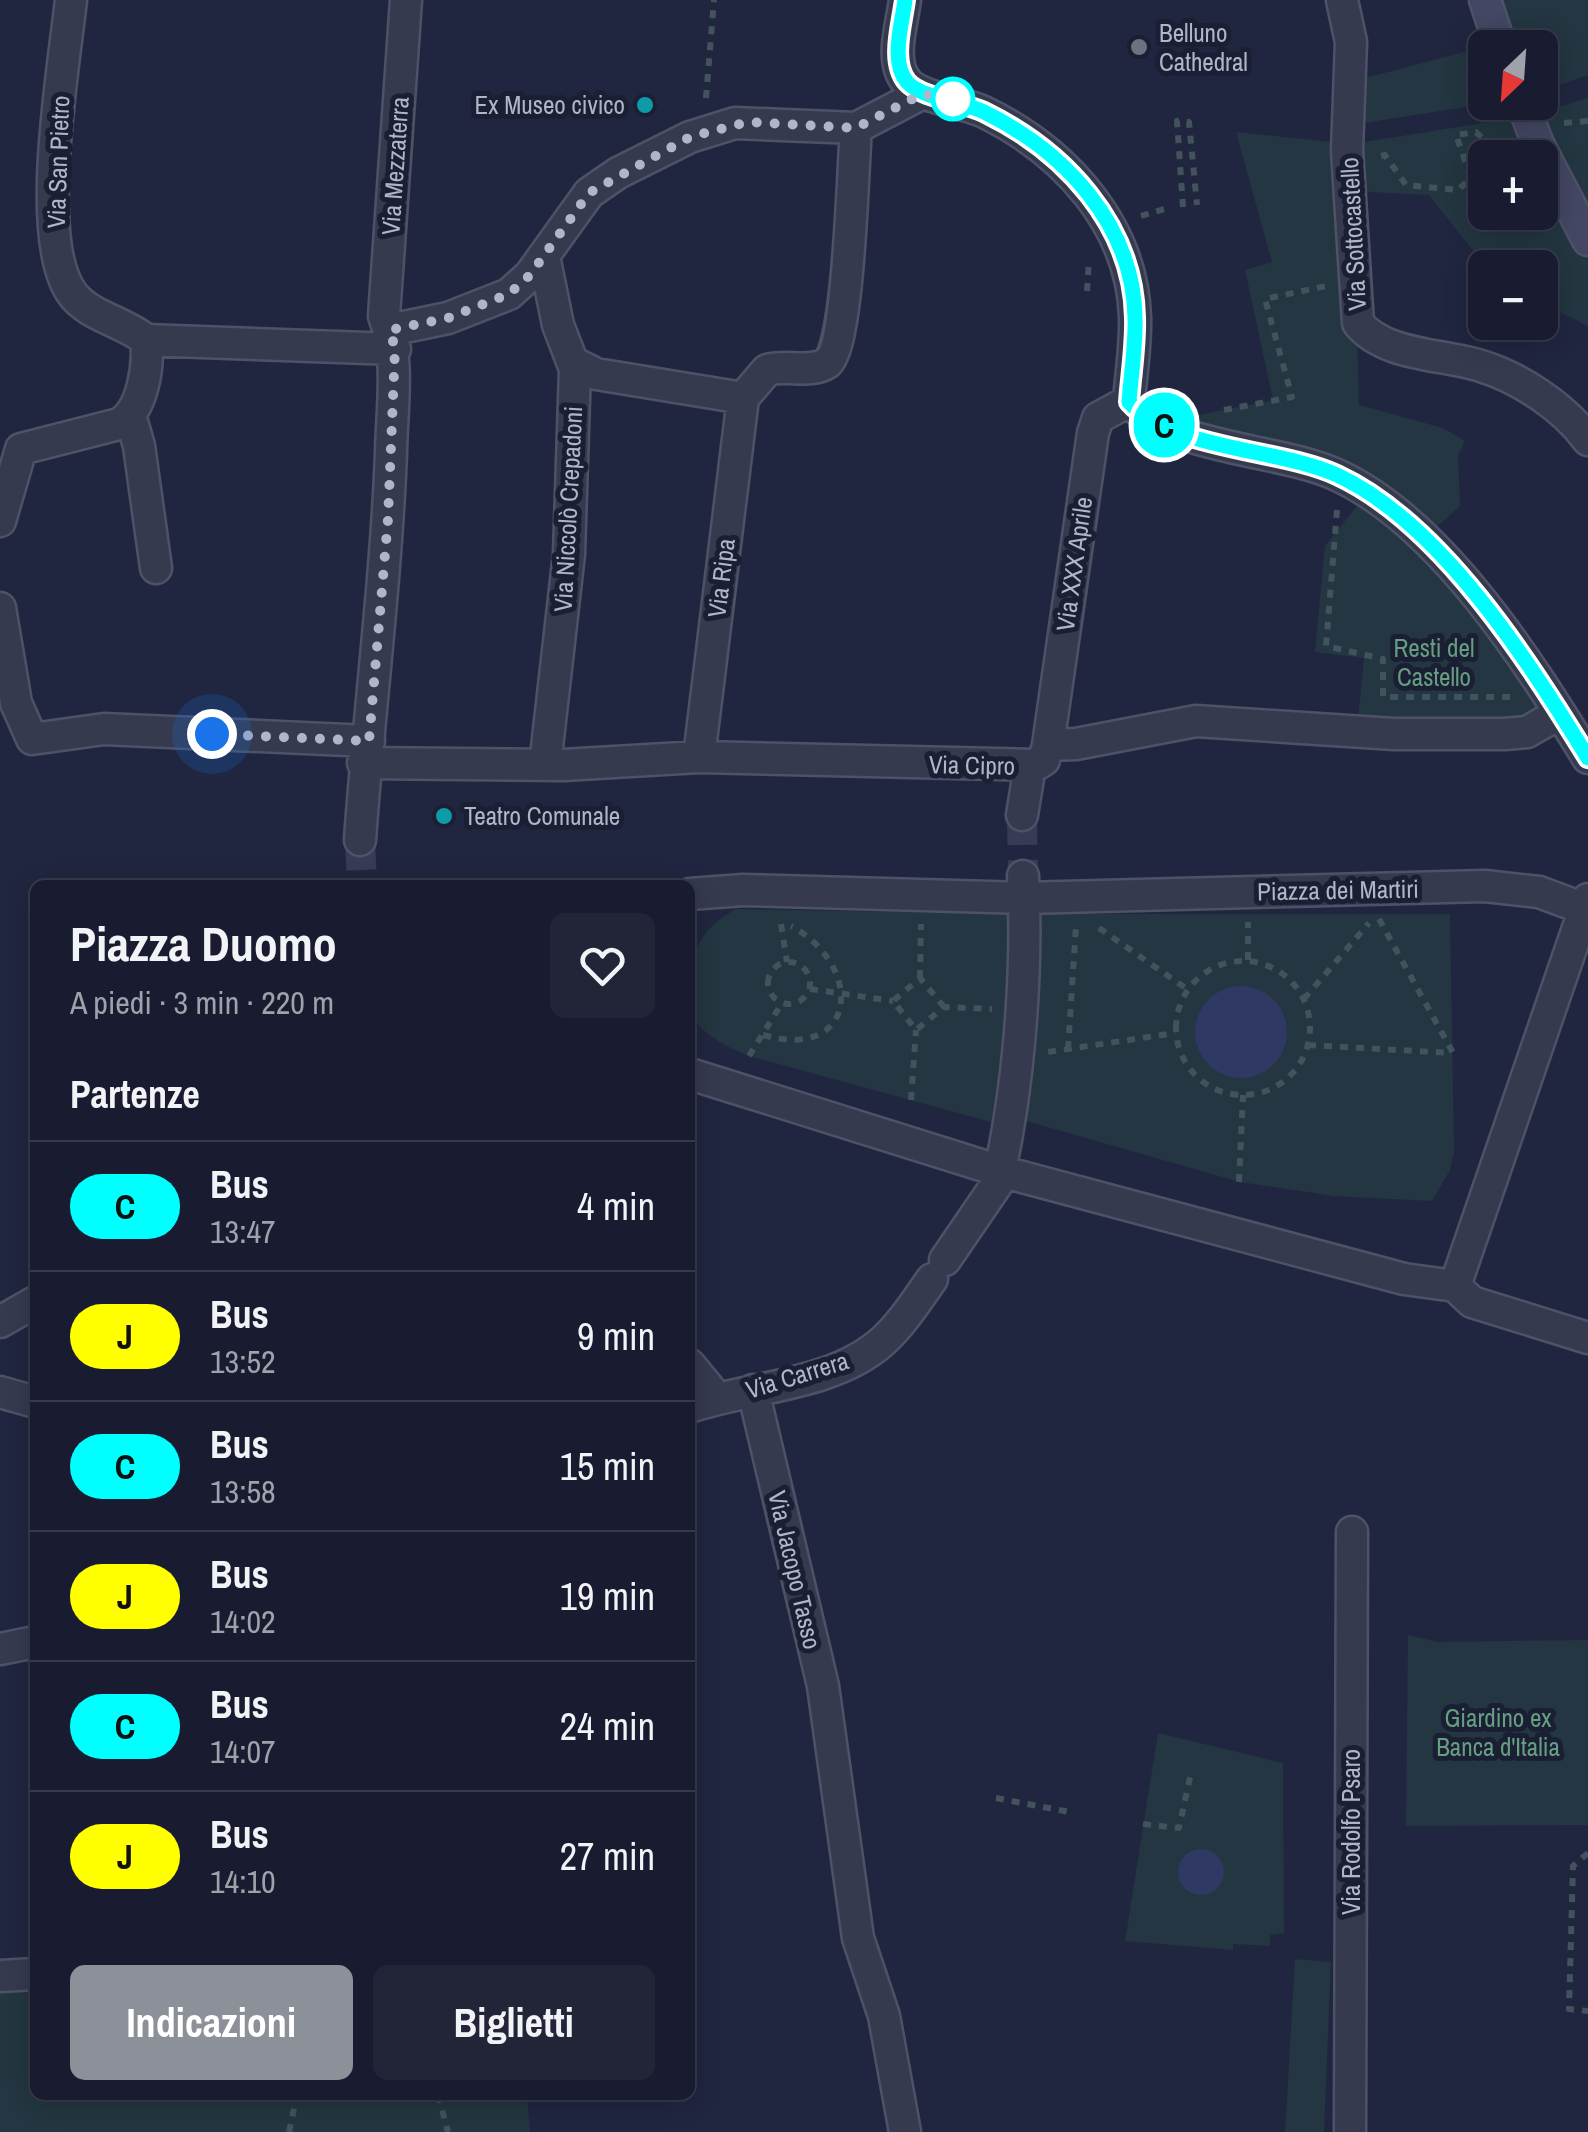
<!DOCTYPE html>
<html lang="it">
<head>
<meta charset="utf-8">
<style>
	:root { --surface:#191c30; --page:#222538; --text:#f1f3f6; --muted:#9fa1ab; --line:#373a4c; --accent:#8c9099 }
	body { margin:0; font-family:"Archivo Narrow",sans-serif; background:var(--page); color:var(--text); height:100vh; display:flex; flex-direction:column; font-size:38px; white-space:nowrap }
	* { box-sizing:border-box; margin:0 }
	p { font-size:32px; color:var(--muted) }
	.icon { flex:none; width:55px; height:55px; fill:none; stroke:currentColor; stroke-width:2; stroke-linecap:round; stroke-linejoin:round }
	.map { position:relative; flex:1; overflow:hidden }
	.details { position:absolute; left:30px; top:880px; width:665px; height:1220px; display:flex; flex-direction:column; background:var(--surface); border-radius:15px; box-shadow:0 5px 25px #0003,0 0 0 2px var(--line) }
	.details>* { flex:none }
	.badge { padding:0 20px; border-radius:32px; font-size:35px; line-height:65px }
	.needle { width:65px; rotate:205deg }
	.tools { position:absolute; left:1468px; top:30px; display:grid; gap:20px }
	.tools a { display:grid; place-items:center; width:90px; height:90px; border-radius:15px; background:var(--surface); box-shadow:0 5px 25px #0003,0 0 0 2px var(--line); font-size:50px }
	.you { position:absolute; width:50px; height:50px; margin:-25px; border:8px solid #fff; border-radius:50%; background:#1a73e8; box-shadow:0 0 0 15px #1a73e833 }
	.map>.badge { position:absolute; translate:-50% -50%; box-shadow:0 0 0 5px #fff }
	h2 { padding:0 40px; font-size:38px; line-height:90px }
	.round { display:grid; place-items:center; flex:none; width:105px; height:105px; border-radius:15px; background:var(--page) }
	.head { display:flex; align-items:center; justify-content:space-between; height:170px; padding:0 40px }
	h1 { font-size:48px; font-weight:800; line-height:75px }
	.action { display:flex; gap:20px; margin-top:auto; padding:20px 40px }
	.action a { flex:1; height:115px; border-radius:15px; background:var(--accent); color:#fff; font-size:40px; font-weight:800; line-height:115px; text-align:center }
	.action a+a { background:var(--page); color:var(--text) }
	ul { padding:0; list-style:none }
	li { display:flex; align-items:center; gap:30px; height:130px; padding:0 40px; border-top:2px solid var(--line) }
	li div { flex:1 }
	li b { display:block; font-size:38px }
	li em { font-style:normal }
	li .badge { min-width:110px; font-weight:700; text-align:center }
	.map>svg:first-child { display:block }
</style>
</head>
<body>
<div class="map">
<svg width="1588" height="2132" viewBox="0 0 1588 2132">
	<rect width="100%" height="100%" fill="#212640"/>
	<path fill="#233641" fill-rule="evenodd" d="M 1481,0 L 1588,0 L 1588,75 L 1540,92 L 1540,48 L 1485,48 L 1485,102 L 1490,103 L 1352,125 L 1346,83 L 1495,44 Z
		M 1588,98 L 1588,326 L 1540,302 L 1540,268 L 1486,267 L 1429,195 L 1353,191 L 1359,405 L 1443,428 L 1465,441 L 1458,455 L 1460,506 L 1427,536 L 1507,640 L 1547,724 L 1357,731 L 1364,658 L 1315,652 L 1325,546 L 1368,492 L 1159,423 L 1273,400 L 1245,270 L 1272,262 L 1236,132 L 1352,144 L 1533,115 ZM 1485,158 L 1540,158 L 1540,212 L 1485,212 Z
		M 736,909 L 1014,914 L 998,1124 L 749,1056 C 730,1048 709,1039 696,1022 C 690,1013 690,1003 690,992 C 690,951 700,929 736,909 Z
		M 1040,914 L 1450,914 L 1454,1152 L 1450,1170 L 1432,1201 L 1333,1196 L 1240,1182 L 1023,1120 Z
		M 1408,1635 L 1438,1642 L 1588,1640 L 1588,1825 L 1406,1826 Z
		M 1158,1733 L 1283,1763 L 1284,1933 L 1270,1935 L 1270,1946 L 1233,1944 L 1233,1950 L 1125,1941 Z
		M 1295,1959 L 1331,1962 L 1324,2132 L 1285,2132 Z
		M 35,1984 L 35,2095 L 527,2095 L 530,2132 L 0,2132 L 0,1987 Z"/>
	<path fill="#303864" d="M1195 1032a46 46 0 1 1 92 0a46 46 0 1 1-92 0Z
		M1178 1872a23 23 0 1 1 46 0a23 23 0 1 1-46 0Z"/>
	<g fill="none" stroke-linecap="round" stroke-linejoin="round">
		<path stroke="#373b55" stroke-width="30" stroke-dasharray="30 15" stroke-linecap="butt" d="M 1022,815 L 1023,876
			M 360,840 L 362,885"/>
		<defs>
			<path id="street" d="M 71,0 C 64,66 32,245 74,296 C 93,318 125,322 146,340
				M 905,0 C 902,24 889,62 907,82 C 920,98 963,102 984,112 C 1064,151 1132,224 1135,317 C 1136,345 1131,374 1129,401
				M 1342,0 L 1351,42 L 1347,150 L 1358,323 C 1384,356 1443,354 1481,366 C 1520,378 1564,407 1588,440
				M 856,128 L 923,93
				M 544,256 L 558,325 L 575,369 L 569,554 L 545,765
				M 390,330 L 448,318 L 509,294 L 530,275 L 589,193 L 618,173 L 690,137 L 735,123 L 856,128
				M 146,340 L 395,349
				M 574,363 L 596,374 L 743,398 L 767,370 C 786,364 811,374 827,363 C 849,347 853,164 856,128
				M 1129,401 C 1172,450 1278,448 1337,475 C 1441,523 1529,662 1588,758
				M 130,415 L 139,446 L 156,568
				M 0,521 L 21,449 L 119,424 C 143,410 149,366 146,340
				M 0,608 L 16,703 L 32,739 L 104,729 L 369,741
				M 1048,745 L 1076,744 L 1196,721 L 1394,734 L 1505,734 L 1527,732 L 1560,713
				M 699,757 L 743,398
				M 363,763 L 563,765 L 699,757 L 1036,765 L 1044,760 L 1048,745 L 1093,433 L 1098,418 L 1129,401
				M 1022,815 L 1030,766
				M 360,840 C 369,711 386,582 391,452 C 392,406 400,359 384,316 L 406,0
				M 690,894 L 743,890 L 1024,898 L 1485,886 L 1539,892 L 1585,909
				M 690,1074 L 1000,1171 L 1404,1279 L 1455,1286
				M 945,1260 L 997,1184 C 1019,1089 1028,973 1023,876
				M 1455,1286 L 1588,899
				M 1455,1286 L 1472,1302 L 1588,1338
				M 0,1322 L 35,1302
				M 690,1365 L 717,1398
				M 753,1390 L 823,1686 L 858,1938 L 884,2016 L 905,2132
				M 0,1392 L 35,1402
				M 690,1407 C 751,1386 833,1386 883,1341 C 902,1324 917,1300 932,1279
				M 0,1649 L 35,1642
				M 0,1976 L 35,1974
				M 1350,2132 L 1352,1532"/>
			<path id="secondary" d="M 1485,0 L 1501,48
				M 1538,144 L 1588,240"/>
		</defs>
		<use href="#street" stroke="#4e5267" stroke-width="35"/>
		<use href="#secondary" stroke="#4e5267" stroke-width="35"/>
		<path stroke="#41535d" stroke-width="6" stroke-dasharray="8 8" stroke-linecap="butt" d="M 706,98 L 714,0
			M 1564,123 L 1588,121
			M 1381,156 L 1385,155 L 1406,185 L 1458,190 L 1471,178 L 1456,135 L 1476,132 L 1496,151 L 1507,143
			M 1183,207 L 1177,121 L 1189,122 L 1197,205
			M 1141,216 L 1164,209
			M 1087,291 L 1089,260
			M 1224,410 L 1292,397 L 1265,299 L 1326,286
			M 1337,510 L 1326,646 L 1383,659 L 1383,697 L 1512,697
			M 1379,919 L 1453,1053
			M 781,924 L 787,962
			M 1099,928 L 1187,989
			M 1248,960 L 1248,922
			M1176 1028a67 67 0 1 1 134 0a67 67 0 1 1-134 0Z
			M768 983a21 21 0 1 1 42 0a21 21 0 1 1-42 0Z
			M 920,978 L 921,924
			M 810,989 L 893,1001
			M 1304,999 L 1369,923
			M 944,1007 L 920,978 L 893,1001 L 916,1030 L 944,1007 L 992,1009
			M 763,1035 C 858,1062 865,966 791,926
			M 1308,1045 L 1452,1053
			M 1068,1049 L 1076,926
			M 1048,1052 L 1175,1033
			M 749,1056 L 782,1003
			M 911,1100 L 916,1030
			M 1239,1182 L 1243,1095
			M 996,1798 L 1069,1812
			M 1143,1824 L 1179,1828 L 1191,1773
			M 1588,1853 L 1573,1866 L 1569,2009 L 1588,2011
			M 438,2095 L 448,2132
			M 289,2132 L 297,2095"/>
		<use href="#street" stroke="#363a4f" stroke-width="30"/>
		<use href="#secondary" stroke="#434763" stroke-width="30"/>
		<defs>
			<path id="secondary-bridge" d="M 1522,102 L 1538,144"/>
		</defs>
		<use href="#secondary-bridge" stroke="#4e5267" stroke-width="35" stroke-linecap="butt"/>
		<use href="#secondary-bridge" stroke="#434763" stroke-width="30"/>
	</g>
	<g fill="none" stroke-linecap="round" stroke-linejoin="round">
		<defs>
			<path id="line" d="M 905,0 C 902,24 890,62 907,82 C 921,98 963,102 984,112 C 1064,151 1133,224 1135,317 C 1136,345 1131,374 1129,402 C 1172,450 1278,448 1337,475 C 1441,523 1529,662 1588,758"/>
		</defs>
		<use href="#line" stroke="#fff" stroke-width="22"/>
		<use href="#line" stroke="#0ff" stroke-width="15"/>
		<path stroke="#b2b5ca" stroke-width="10" stroke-dasharray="0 18" d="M 212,734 L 369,741 L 388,519 L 395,349 L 390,330 L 448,318 L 509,294 L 530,275 L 589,193 L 690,137 L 748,122 L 856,128 L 922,94 L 953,99"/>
	</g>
	<circle fill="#6b7280" stroke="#1b1f34" stroke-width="4" cx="1139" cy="47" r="10"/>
	<circle fill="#fff" stroke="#0ff" stroke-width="5" cx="953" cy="99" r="20"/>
	<g fill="#0f9aa8" stroke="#1b1f34" stroke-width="4">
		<circle cx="645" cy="105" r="10"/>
		<circle cx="444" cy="816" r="10"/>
	</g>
	<g text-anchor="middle" stroke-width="10" stroke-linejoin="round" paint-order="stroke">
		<g font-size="25" fill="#b2b5ca" stroke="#1b1f34" text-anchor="start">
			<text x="1159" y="42">Belluno<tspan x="1159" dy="29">Cathedral</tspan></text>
			<text x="625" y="114" text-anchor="end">Ex Museo civico</text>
			<text x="464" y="825">Teatro Comunale</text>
		</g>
		<g font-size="25" fill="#b2b5ca" stroke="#1b1f34">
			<text transform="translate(58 162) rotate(-88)" y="9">Via San Pietro</text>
			<text transform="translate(395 166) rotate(-86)" y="9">Via Mezzaterra</text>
			<text transform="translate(1353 234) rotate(-93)" y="9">Via Sottocastello</text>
			<text transform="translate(568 509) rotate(-87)" y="9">Via Niccolò Crepadoni</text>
			<text transform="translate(1074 564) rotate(-82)" y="9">Via XXX Aprile</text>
			<text transform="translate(721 578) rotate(-83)" y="9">Via Ripa</text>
			<text transform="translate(972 765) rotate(1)" y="9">Via Cipro</text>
			<text transform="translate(1338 890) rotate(-1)" y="9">Piazza dei Martiri</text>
			<text transform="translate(797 1375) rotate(-17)" y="9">Via Carrera</text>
			<text transform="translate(795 1570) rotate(77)" y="9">Via Jacopo Tasso</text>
			<text transform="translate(1351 1832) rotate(-90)" y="9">Via Rodolfo Psaro</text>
		</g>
		<g font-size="25" fill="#669e82" stroke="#1b1f34">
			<text x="1434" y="657">Resti del<tspan x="1434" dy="29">Castello</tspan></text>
			<text x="1498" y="1727">Giardino ex<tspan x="1498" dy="29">Banca d'Italia</tspan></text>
		</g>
	</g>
</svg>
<div class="tools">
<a><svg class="needle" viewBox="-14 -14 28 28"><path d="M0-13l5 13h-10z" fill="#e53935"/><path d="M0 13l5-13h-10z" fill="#9fa1ab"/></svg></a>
<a>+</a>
<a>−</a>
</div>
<div class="you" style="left:212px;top:734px"></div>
<b class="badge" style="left:1164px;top:425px;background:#0ff;color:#111">C</b>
<section class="details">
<div class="head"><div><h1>Piazza Duomo</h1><p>A piedi · 3 min · 220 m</p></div><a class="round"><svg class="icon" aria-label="heart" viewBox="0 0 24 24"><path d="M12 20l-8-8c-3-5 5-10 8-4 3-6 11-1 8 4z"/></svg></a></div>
<h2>Partenze</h2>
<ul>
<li><span class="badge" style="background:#0ff;color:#111">C</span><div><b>Bus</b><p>13:47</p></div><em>4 min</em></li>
<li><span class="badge" style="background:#ff0;color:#111">J</span><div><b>Bus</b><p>13:52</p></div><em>9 min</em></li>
<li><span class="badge" style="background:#0ff;color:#111">C</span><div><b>Bus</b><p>13:58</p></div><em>15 min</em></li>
<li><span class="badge" style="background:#ff0;color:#111">J</span><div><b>Bus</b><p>14:02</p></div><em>19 min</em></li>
<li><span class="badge" style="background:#0ff;color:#111">C</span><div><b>Bus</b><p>14:07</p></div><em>24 min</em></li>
<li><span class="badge" style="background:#ff0;color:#111">J</span><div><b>Bus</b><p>14:10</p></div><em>27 min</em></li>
</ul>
<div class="action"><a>Indicazioni</a><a>Biglietti</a></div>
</section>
</div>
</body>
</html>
